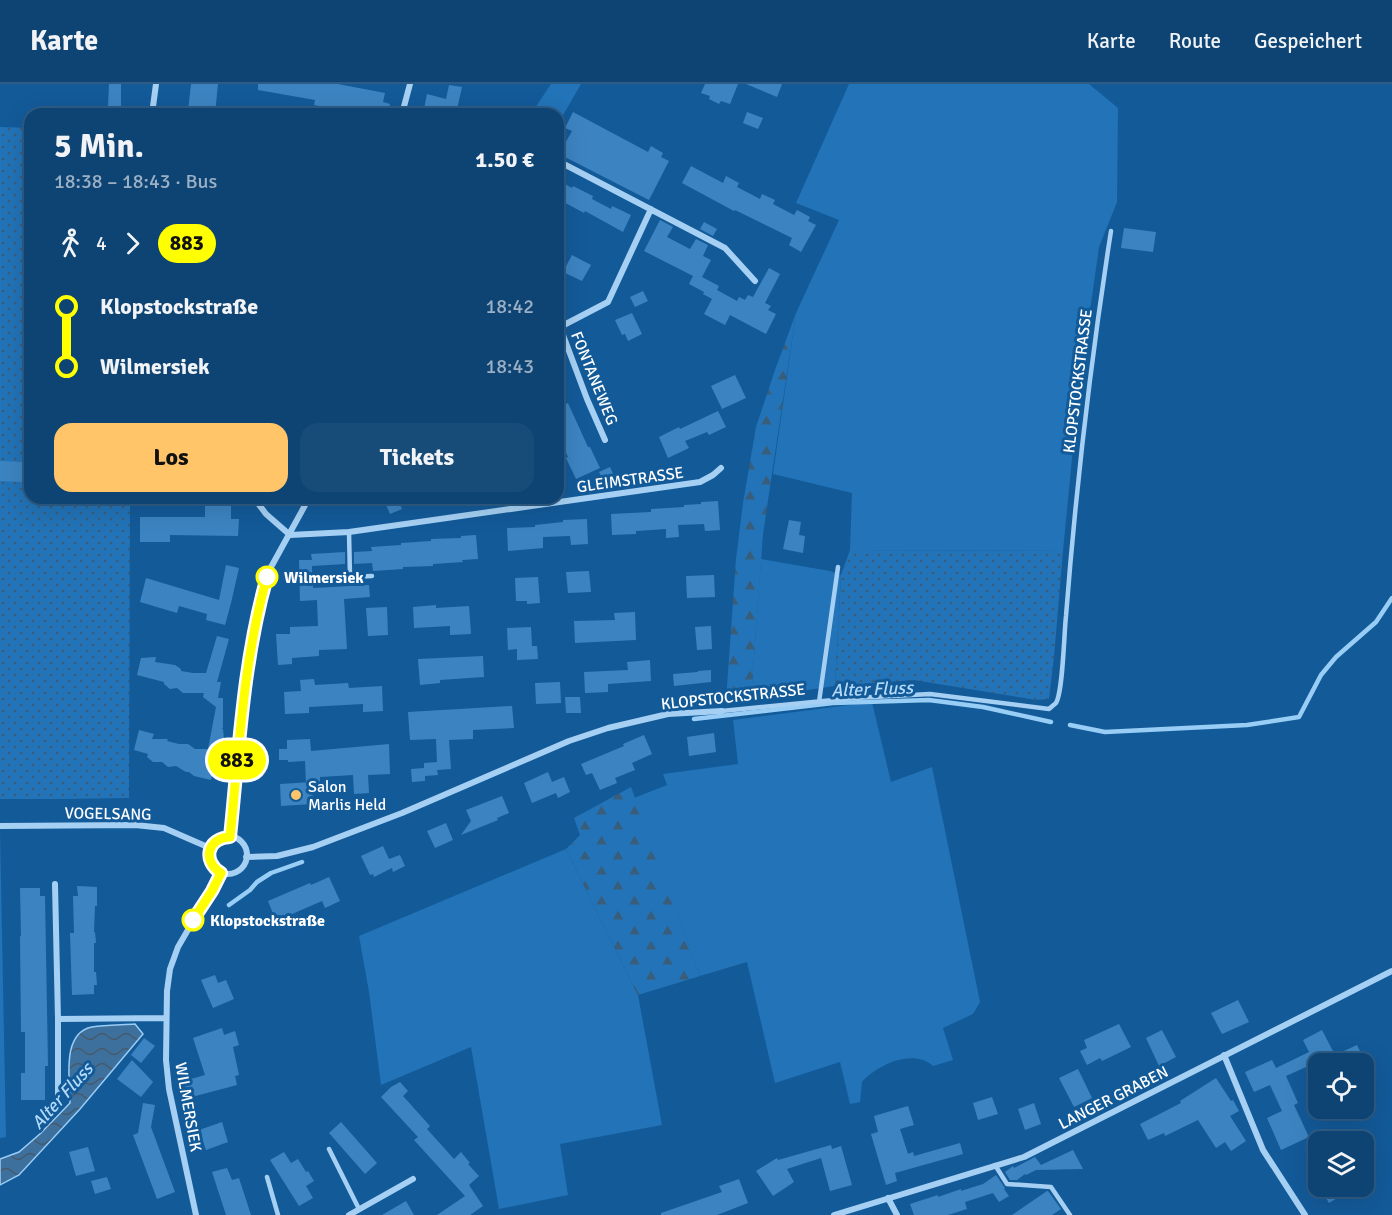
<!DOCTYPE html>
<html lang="de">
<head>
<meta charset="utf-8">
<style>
	:root { --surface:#0e4473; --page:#174b78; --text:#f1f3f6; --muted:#9bb0c4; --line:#2e5c85; --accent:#ffc568 }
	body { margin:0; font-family:Signika,sans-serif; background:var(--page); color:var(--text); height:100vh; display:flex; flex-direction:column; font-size:22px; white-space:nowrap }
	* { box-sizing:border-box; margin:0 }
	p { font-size:20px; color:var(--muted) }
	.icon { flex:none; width:33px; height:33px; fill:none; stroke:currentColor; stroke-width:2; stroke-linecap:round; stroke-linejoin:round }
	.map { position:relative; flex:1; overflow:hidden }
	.panel { position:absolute; left:24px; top:24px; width:540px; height:396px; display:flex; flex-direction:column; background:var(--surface); border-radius:18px; box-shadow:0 6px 24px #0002,0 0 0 2px var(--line) }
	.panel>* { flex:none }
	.badge { padding:0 12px; border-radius:20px; font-size:21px; line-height:39px }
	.fabs { position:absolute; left:1308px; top:969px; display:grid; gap:12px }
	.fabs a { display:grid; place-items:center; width:66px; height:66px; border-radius:12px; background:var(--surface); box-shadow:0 6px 24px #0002,0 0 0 2px var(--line); font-size:30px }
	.map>.badge { position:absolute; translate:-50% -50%; box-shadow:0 0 0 3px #fff }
	.legs { display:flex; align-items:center; gap:9px; height:66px; padding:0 30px; font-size:20px }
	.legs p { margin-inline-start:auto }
	.summary { display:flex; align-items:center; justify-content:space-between; height:102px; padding:0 30px }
	h1 { font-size:33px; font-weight:700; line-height:45px }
	.primary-button { display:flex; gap:12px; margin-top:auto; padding:12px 30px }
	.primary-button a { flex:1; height:69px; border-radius:18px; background:var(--accent); color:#111; font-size:24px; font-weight:700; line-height:69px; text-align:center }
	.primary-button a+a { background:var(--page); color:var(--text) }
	ul { padding:0 30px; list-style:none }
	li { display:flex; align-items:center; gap:21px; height:60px; font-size:22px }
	li i { display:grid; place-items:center; width:9px; height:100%; margin:0 8px; background:currentColor }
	li i::after { content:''; width:15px; height:15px; margin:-8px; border:4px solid; border-radius:50%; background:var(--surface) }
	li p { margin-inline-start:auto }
	li:first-child i { background:linear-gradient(#0000 50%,currentColor 0) }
	li:last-child i { background:linear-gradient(currentColor 50%,#0000 0) }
	header { display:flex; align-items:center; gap:36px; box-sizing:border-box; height:84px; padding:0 30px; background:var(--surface); border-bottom:2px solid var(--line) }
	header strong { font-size:28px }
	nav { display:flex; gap:33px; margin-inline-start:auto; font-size:21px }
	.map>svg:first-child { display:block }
</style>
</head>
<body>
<header>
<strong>Karte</strong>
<nav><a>Karte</a><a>Route</a><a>Gespeichert</a></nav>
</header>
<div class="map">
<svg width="1392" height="1131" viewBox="0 0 1392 1131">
	<defs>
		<pattern id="forest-firs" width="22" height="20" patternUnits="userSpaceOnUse" patternTransform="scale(1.5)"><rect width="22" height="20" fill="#2273b7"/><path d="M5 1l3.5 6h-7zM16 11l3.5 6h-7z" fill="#395e7c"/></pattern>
		<pattern id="park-dots" width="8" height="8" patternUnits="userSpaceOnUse" patternTransform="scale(1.5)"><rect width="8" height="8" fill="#2273b7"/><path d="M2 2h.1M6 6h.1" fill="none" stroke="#395e7c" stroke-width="1.8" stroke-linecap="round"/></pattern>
		<pattern id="water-waves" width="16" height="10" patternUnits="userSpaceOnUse" patternTransform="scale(1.5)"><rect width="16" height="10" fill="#3e709e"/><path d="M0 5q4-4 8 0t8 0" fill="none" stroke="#465a6d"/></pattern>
	</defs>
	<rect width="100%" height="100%" fill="#135a99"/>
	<path fill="#2273b7" d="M 551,0 L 581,0 L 558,40 L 558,30 L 531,30 Z
		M 849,0 L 1089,0 L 1118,24 L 1117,118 L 1099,163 L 1078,313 L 1063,467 L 850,466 L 852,409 L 773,390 L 796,229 L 839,136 L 796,119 Z
		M 761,475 L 830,487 L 841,491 L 835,602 L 751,614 Z
		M 872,618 L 891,698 L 932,683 L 980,918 L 973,930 L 943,944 L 953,976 L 933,982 C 913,964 877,981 862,998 L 860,1018 L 850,1020 L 840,978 L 775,999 L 747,878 L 700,892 L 634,714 L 667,701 L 663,690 L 738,680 L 733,636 Z
		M 0,746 L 6,1053 L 0,1054 Z
		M 566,765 L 638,911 L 662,1041 L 560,1060 L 568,1111 L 499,1125 L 471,963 L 381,1001 L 369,908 L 359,852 Z"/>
	<path fill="url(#forest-firs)" d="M 796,229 L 763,450 L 751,614 L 726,617 L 736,475 L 743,419 L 756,343 L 775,286 Z
		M 631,703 L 700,892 L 638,911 L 566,765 L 580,751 L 574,734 Z"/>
	<path fill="url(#park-dots)" d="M 0,43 L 30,44 L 30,414 L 130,414 L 129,714 L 65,715 L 0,715 Z
		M 850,466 L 1063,467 L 1054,573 L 1049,615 L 1036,616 L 914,596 L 835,602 L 841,491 Z"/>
	<path fill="url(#water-waves)" stroke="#98cdf6" stroke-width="1.5" d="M 135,940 L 143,950 L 80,1025 L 19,1091 L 0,1101 L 0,1075 L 19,1068 L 41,1049 L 70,1019 C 70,996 61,949 92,943 C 106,941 121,941 135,940 Z"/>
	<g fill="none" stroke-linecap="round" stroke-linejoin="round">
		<path stroke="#98cdf6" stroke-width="4.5" d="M 694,635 L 833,619 L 929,616 L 983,623 L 1051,638
			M 1070,641 L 1105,648 L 1247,641 L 1299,633 L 1321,591 L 1336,573 L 1376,538 L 1392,514
			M 229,821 L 250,806 L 257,798 L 271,789 L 302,778"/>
	</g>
	<path fill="#3c84c1" d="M 109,0 L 121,0 L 121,23 L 108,23 Z
		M 191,0 L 218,0 L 215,30 L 188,27 Z
		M 258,0 L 338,0 L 385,9 L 383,18 L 390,20 L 388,30 L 346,23 L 345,28 L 314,21 L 315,16 L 258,6 Z
		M 705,0 L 738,0 L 730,20 L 721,17 L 719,20 L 709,15 L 710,12 L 701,9 Z
		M 746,0 L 782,0 L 777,13 Z
		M 449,1 L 462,3 L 456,30 L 423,30 L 427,10 L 446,15 Z
		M 573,28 L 648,68 L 651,62 L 663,69 L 661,73 L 669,77 L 649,116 L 559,70 L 572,47 L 565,44 Z
		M 747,28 L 763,34 L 758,45 L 743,39 Z
		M 691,82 L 723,99 L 726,92 L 739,99 L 737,103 L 760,115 L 762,110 L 775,116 L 773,120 L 794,131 L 797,126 L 810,133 L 808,137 L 816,141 L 801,168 L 789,161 L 792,154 L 735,126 L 734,127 L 682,99 Z
		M 558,96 L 572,104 L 573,102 L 593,112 L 592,115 L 611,125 L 612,122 L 631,131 L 623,148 L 585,127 L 584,129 L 558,115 Z
		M 660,136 L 673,143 L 667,153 L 690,165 L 696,155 L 708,161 L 703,172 L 711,176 L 702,193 L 719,202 L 717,206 L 737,217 L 739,213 L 745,216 L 748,211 L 753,213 L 769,184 L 780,190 L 765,219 L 771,222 L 768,226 L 776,230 L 766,250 L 730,231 L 725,241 L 704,230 L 712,215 L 703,210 L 704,208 L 689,200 L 693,192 L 644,167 Z
		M 704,138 L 717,145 L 713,152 L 700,145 Z
		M 1124,144 L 1156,148 L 1153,168 L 1121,164 Z
		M 572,171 L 591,181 L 582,197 L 563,188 Z
		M 643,207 L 648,217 L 635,223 L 630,213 Z
		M 632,229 L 642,250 L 628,257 L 625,250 L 622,251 L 615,236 Z
		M 735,291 L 746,314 L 722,325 L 711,302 Z
		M 568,319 L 588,363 L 590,363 L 600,384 L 576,395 L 566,374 L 568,373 L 558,350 L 558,324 Z
		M 718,327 L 726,343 L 709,351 L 707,348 L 685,357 L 689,364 L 668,374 L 659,353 L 679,343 L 680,345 Z
		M 0,377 L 22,378 L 22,398 L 0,397 Z
		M 610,383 L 615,394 L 604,399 L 599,388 Z
		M 205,414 L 231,414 L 231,435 L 239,435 L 238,452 L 170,451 L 170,458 L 140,458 L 140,433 L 205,433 Z
		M 383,414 L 397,414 L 402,425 L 390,430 Z
		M 718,417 L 720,446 L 705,447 L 704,440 L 678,441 L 679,453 L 666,454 L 666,445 L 636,447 L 636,450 L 612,451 L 611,430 L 651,428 L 651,425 L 684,423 L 684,421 L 701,420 L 701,418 Z
		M 587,435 L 588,460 L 571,461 L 570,452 L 543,453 L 543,464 L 508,467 L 507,444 L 535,443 L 535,441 L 563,438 L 563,436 Z
		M 789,436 L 801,438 L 799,451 L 805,452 L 803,469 L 783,465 Z
		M 476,451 L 478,475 L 462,476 L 463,478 L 433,480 L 433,482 L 403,483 L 403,485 L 373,487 L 372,479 L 354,480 L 354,468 L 372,467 L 371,463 L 401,461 L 401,459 L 431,457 L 431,455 L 461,454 L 461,452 Z
		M 345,468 L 345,480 L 312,482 L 312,490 L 306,491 L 304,495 L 306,499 L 313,499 L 313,504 L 369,501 L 370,513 L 344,515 L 347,565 L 319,566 L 319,572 L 292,574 L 292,580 L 278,581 L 276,550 L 290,550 L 290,543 L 318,542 L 317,516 L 300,517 L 299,476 L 312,476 L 311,470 Z
		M 226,481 L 239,484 L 231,519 L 225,541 L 206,536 L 207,530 L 179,522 L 177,529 L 140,518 L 146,494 L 219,516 Z
		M 589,487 L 591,508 L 568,509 L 566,488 Z
		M 714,491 L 715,513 L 687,514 L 686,492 Z
		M 538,493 L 540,519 L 527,520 L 527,517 L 516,517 L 515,494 Z
		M 436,521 L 436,524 L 469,522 L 471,550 L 450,551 L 450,542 L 414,544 L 413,523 Z
		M 387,523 L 388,551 L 368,552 L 366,524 Z
		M 635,528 L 636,556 L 575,559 L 574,537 L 615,536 L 614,529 Z
		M 711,542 L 712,565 L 697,566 L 695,543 Z
		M 531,543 L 532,562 L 537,562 L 538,575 L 517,576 L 517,565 L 508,566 L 507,544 Z
		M 217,552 L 229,555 L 217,598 L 221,598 L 218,614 L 223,614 L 223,643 L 222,645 L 223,645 L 224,655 L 221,665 L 219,664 L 211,696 L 194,692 L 189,688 L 186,688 L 176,682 L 168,683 L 162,678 L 153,678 L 147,673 L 148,670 L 134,666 L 139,646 L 154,650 L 152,655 L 168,655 L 167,657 L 179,660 L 188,660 L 195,665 L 208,665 L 216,623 L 203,613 L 204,609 L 183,609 L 177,604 L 170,605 L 164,600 L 164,598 L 137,591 L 141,574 L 156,573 L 155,578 L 175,581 L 181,585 L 181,587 L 193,589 L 206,589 Z
		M 483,572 L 484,593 L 440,596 L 440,599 L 420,601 L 418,575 Z
		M 650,576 L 651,597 L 608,600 L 608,608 L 585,609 L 584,588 L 628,586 L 627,578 Z
		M 711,586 L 711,598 L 674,602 L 673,590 L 698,588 L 698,587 Z
		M 314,595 L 315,601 L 348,599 L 349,604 L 382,602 L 383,627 L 363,628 L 363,620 L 309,623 L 309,629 L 285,630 L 284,608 L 301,607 L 300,596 Z
		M 560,598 L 561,619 L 536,620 L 535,599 Z
		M 565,613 L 580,613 L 581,629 L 566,629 Z
		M 512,622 L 514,644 L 473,646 L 473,655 L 449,656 L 451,685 L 437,686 L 438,691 L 425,692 L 425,697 L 412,698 L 411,685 L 424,684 L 424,679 L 437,678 L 436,655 L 410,656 L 408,628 Z
		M 714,649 L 716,668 L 689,672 L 687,653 Z
		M 644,651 L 652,670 L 632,679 L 635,686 L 615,694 L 617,699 L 600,706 L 592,689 L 586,691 L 581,680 L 624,662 L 623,660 Z
		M 310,655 L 311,667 L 389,660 L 390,690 L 368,691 L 369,709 L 354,710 L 353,691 L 320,693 L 320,698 L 306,699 L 305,677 L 288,678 L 288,676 L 279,676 L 279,665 L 287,665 L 287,656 Z
		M 548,688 L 552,698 L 564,693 L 570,708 L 558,714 L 556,709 L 532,719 L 524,699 Z
		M 312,698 L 313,720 L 281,722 L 280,700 Z
		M 502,712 L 509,729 L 497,734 L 498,736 L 461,751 L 471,737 L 466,726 Z
		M 446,739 L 453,756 L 435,764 L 427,747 Z
		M 383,762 L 389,775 L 400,771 L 405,782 L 393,788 L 392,784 L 374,793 L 373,790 L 370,791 L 361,772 Z
		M 329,793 L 340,817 L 325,824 L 322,817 L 276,837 L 268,817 L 310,799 L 311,801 Z
		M 77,802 L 97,803 L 97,822 L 95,822 L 94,848 L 95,848 L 96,859 L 94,859 L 94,888 L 96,888 L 97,901 L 94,901 L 94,910 L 72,911 L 70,849 L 74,849 L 73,812 L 78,812 Z
		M 20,804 L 40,804 L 40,812 L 45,812 L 48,982 L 45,982 L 45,1016 L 21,1016 L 21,989 L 25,989 L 25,948 L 21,948 L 20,852 L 21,852 Z
		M 215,891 L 218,899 L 226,896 L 234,915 L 213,924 L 201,896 Z
		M 1238,916 L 1249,938 L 1222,950 L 1211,929 Z
		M 1119,940 L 1131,963 L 1102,977 L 1100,974 L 1087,981 L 1080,967 L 1087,964 L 1084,956 Z
		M 222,944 L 224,951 L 235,947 L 239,961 L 233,963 L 239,991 L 235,992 L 237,1001 L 188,1014 L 184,997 L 205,991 L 193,954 Z
		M 1162,946 L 1176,973 L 1159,982 L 1146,954 Z
		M 1322,946 L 1335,971 L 1357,961 L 1362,971 L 1345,980 L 1315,979 L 1286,992 L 1298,1019 L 1294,1021 L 1309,1053 L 1281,1066 L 1267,1034 L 1282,1027 L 1270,1001 L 1254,1008 L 1245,988 L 1272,976 L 1276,984 L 1309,968 L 1303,956 Z
		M 144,954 L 155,962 L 141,979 L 131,971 Z
		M 132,976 L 153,998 L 141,1013 L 117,995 Z
		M 1078,985 L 1092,1014 L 1074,1023 L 1059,994 Z
		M 1216,994 L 1231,1017 L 1233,1016 L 1239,1027 L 1230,1032 L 1246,1057 L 1231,1067 L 1225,1058 L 1216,1064 L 1198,1036 L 1165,1052 L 1164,1049 L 1148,1056 L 1140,1040 L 1181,1019 L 1180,1017 Z
		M 400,998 L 408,1007 L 403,1012 L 430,1042 L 427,1045 L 454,1075 L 461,1068 L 470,1079 L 468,1080 L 479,1092 L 469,1101 L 483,1122 L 470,1131 L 437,1131 L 465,1112 L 414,1056 L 418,1053 L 381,1013 L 391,1003 Z
		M 992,1013 L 998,1030 L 978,1036 L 973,1019 Z
		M 143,1019 L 155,1021 L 151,1043 L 175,1108 L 157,1115 L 133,1051 L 138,1049 Z
		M 1034,1019 L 1041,1040 L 1025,1046 L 1018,1025 Z
		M 908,1022 L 914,1041 L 900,1045 L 908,1070 L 913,1068 L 914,1072 L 960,1059 L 963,1070 L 895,1089 L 897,1097 L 886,1101 L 871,1050 L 878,1048 L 874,1032 Z
		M 222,1038 L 228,1058 L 206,1066 L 199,1046 Z
		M 341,1038 L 377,1079 L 365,1090 L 329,1049 Z
		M 831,1061 L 832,1065 L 841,1062 L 852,1101 L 830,1107 L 821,1074 L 787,1085 L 794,1098 L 773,1112 L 756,1087 L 777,1074 L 778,1076 Z
		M 88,1063 L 95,1087 L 76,1092 L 69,1068 Z
		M 1073,1066 L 1083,1085 L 1036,1086 L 1026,1091 L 1025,1090 L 1017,1096 L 1010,1096 L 1005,1088 L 1013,1082 L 1014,1084 L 1035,1073 L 1041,1081 Z
		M 284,1068 L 291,1079 L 298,1075 L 306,1088 L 308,1087 L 314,1097 L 306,1102 L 313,1114 L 299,1122 L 270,1076 Z
		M 227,1084 L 232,1096 L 239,1094 L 251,1131 L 226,1131 L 212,1088 Z
		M 996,1091 L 1005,1104 L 1004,1105 L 1009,1112 L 999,1118 L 993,1109 L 965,1118 L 967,1125 L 948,1131 L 914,1131 L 910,1120 L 938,1111 L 938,1113 L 961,1105 L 961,1107 L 983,1100 Z
		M 107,1093 L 111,1105 L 95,1110 L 91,1097 Z
		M 739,1095 L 748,1119 L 717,1131 L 661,1131 L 661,1129 L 722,1108 L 719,1102 Z
		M 1319,1102 L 1357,1102 L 1329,1119 Z
		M 1047,1107 L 1048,1107 L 1061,1125 L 1052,1131 L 1012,1131 Z
		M 406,1117 L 414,1131 L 382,1131 Z"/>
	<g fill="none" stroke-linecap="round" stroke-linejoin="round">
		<path stroke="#a6d0f3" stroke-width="4.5" d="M 349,448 L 350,493
			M 308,495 L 372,492
			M 819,618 L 838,483
			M 722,627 L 854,614 L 930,610 L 1049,625 C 1050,624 1056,619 1056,619 C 1063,608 1064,549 1066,532 C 1076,403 1091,275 1111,147
			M 329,1065 L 359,1125
			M 995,1081 L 1007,1100 L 1051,1103 L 1070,1131
			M 267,1093 L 278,1131"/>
		<path stroke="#a6d0f3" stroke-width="6" d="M 152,30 L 156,0
			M 402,30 L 410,0
			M 558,77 L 725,164 L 755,197
			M 559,242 L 560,243 L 587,315 L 605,356
			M 560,243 L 608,218 L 651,125
			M 254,414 L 266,430 L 290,451
			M 290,451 L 349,448 L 700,398 L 713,391 L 721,384
			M 0,742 L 135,741 L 164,744 L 210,764
			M209 771a19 19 0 1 1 38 0a19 19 0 1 1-38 0Z
			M 230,753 L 246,606 L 259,522 L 270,485 L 309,414
			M 246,773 L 277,772 L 313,763 L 402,729 L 569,657 L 608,644 L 668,630 L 722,627
			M 55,800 L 58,935 L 166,934
			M 1224,971 L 1263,1066 L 1305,1131
			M 58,1017 L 58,935
			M 888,1114 L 897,1131
			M 196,1131 L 169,1005 L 166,976 L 167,907 L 170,885 L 178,863 L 221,789
			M 349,1131 L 413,1095
			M 834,1131 L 1024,1073 L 1392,887"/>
	</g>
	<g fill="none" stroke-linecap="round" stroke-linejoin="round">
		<defs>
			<path id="line-1" d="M 193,836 L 212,807 L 221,789 C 202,777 207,754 230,753 C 239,667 243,577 267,493"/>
		</defs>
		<use href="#line-1" stroke="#fff" stroke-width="14"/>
		<use href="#line-1" stroke="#ff0" stroke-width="9"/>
	</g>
	<g fill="#fff" stroke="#ff0" stroke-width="3">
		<circle cx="267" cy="493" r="10"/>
		<circle cx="193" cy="836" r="10"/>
	</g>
	<circle fill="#ffc568" stroke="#135a99" stroke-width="2" cx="296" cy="711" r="6"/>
	<g text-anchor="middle" stroke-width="6" stroke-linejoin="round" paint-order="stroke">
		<g font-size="16" fill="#fff" stroke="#135a99">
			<text transform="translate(595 294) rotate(68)" y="6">FONTANEWEG</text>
			<text transform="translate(1077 297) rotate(-83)" y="6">KLOPSTOCKSTRASSE</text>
			<text transform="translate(630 395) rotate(-8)" y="6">GLEIMSTRASSE</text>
			<text transform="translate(733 612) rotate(-6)" y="6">KLOPSTOCKSTRASSE</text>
			<text transform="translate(108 729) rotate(1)" y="6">VOGELSANG</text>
			<text transform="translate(1113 1013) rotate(-27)" y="6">LANGER GRABEN</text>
			<text transform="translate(189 1023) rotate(80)" y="6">WILMERSIEK</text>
		</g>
		<g font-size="16" font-weight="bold" fill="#fff" stroke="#135a99" text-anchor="start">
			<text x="284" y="499">Wilmersiek</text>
			<text x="210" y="842">Klopstockstraße</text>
		</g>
		<g font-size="16" fill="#fff" stroke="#135a99" text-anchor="start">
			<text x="308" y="708">Salon<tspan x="308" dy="18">Marlis Held</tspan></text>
		</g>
		<g font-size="18" font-style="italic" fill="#b2dafa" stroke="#135a99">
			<text transform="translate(872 605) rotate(-2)" y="6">Alter Fluss</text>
			<text transform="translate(62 1012) rotate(-48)" y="6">Alter Fluss</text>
		</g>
	</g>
</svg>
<div class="fabs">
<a><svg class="icon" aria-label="locate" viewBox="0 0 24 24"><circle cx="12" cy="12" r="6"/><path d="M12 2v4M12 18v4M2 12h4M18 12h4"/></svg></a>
<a><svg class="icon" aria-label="layers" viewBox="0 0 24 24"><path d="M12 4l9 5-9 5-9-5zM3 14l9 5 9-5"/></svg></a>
</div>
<b class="badge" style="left:237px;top:676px;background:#ff0;color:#111">883</b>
<section class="panel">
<div class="summary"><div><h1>5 Min.</h1><p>18:38 – 18:43 · Bus</p></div><b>1.50 €</b></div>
<div class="legs"><svg class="icon" aria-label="walk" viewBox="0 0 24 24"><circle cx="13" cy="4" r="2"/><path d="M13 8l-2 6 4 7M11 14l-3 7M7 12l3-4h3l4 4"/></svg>4<svg class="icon" aria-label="forward" viewBox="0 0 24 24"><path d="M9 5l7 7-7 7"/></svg><b class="badge" style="background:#ff0;color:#111">883</b></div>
<ul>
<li><i style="color:#ff0"></i><b>Klopstockstraße</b><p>18:42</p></li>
<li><i style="color:#ff0"></i><b>Wilmersiek</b><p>18:43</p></li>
</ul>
<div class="primary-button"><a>Los</a><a>Tickets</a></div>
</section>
</div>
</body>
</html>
